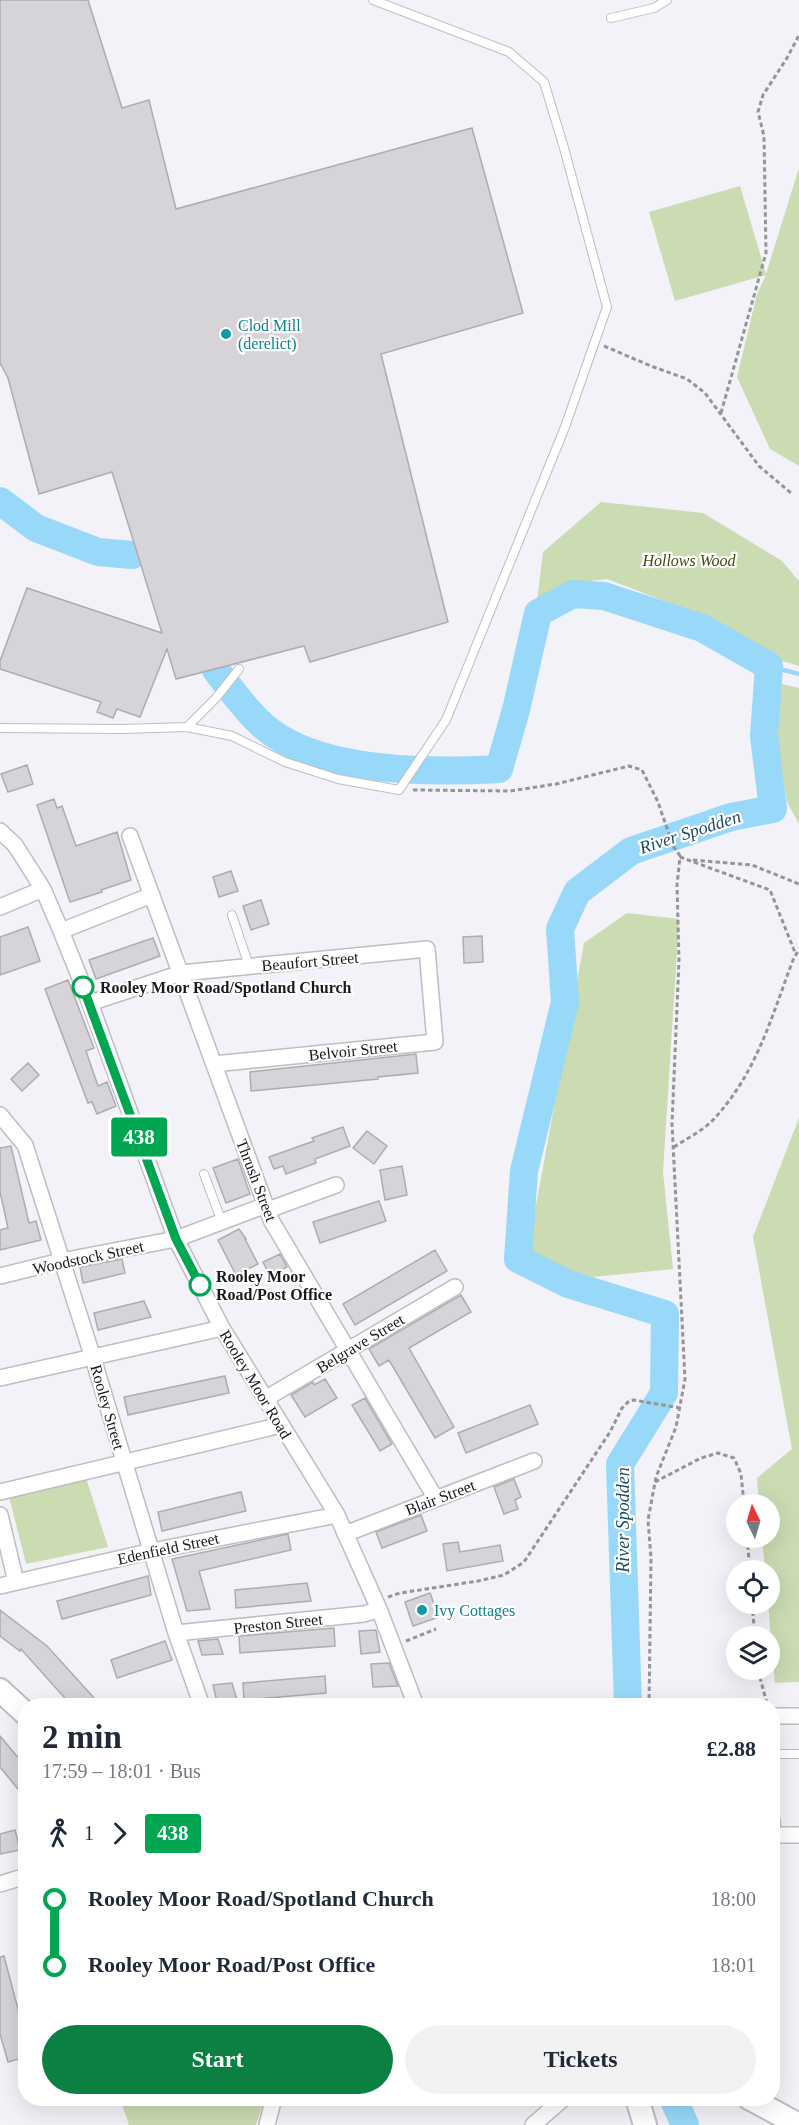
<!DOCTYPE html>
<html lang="en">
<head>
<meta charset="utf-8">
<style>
	:root { --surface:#fff; --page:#f2f2f3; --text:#1f2937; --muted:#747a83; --accent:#0b8043 }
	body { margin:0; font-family:Georgia,serif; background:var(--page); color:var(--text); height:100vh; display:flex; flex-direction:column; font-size:22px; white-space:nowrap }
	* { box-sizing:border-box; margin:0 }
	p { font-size:20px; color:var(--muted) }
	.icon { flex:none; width:33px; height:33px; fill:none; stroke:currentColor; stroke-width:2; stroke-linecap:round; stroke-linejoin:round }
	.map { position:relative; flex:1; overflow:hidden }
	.sheet { position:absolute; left:18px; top:1698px; width:762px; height:408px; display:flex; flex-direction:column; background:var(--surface); border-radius:24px; box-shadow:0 6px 24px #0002 }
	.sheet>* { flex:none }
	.badge { padding:0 12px; border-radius:4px; font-size:21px; line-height:39px }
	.needle { width:39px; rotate:355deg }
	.fabs { position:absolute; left:726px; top:1494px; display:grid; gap:12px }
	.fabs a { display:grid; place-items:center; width:54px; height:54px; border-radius:50%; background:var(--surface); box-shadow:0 6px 24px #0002; font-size:30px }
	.map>.badge { position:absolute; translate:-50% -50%; box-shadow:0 0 0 3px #fff }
	.legs { display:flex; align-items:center; gap:9px; height:66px; padding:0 24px; font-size:20px }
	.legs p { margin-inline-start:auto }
	.headline { display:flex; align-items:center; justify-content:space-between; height:102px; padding:0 24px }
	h1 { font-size:33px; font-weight:800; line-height:45px }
	.button { display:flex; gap:12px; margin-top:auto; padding:12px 24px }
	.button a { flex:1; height:69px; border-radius:36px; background:var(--accent); color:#fff; font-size:24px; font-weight:800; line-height:69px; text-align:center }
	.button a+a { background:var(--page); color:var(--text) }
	ul { padding:0 24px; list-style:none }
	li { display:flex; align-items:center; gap:21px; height:66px; font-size:22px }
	li i { display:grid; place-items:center; width:9px; height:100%; margin:0 8px; background:currentColor }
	li i::after { content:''; width:15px; height:15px; margin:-8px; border:4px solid; border-radius:50%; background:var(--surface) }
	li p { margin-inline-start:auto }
	li:first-child i { background:linear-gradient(#0000 50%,currentColor 0) }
	li:last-child i { background:linear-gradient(currentColor 50%,#0000 0) }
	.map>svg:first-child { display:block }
</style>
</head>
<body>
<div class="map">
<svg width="799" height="2125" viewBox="0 0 799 2125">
	<rect width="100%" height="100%" fill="#f2f2f8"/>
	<path fill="#cbdbb2" d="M 799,168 L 799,466 L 770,449 L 737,377 L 757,294 L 766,275 L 675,301 L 649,212 L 740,186 L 766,274 Z
		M 601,502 L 703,513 L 782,561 L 799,581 L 799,666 L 776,659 L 714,620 L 607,579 L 572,583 L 537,602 L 543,552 Z
		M 777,683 L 799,688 L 799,824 L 787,802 L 778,754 Z
		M 627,913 L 679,919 L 663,1172 L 673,1269 L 583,1278 L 526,1260 L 584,943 Z
		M 799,1118 L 799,1682 L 775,1683 L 768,1604 L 770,1604 L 770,1570 L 765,1570 L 762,1538 L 770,1538 L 770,1504 L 759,1504 L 757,1478 L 792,1449 L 753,1237 Z
		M 86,1478 L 108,1547 L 26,1564 L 9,1496 Z
		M 120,2099 L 120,2098 L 265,2099 L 256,2125 L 129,2125 Z"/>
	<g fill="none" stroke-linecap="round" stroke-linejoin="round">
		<path stroke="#98d9f9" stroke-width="4.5" d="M 769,666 L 799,674"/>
		<path stroke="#98d9f9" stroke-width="28" d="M 0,501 L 36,528 L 98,552 L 132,555
			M 216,670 C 229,687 242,705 257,720 C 309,774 429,773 499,769 L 516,710 L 538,613 L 573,594 L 604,596 L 702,628 L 769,666 L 764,736 L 773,809 L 731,817 L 631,851 L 577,892 L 560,929 L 565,1002 L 524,1171 L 518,1259 L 568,1284 L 665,1314 L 664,1393 L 620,1464 L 628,1706
			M 673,2098 L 685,2125"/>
	</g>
	<path fill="#d6d3d9" stroke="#aeacb1" stroke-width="1.5" d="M 0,0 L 88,0 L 122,108 L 149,100 L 176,209 L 472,128 L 523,313 L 381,354 L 448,622 L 310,662 L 304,646 L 176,679 L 167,649 L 140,717 L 117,709 L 113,718 L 97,712 L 101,702 L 0,669 L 0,661 L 27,588 L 162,633 L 112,472 L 39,494 L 8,378 L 0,363 Z
		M 27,765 L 33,784 L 8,792 L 1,774 Z
		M 54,799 L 57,808 L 62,806 L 76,846 L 117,832 L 131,880 L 101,890 L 102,892 L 70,902 L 37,805 Z
		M 231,871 L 238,891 L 219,897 L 213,877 Z
		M 261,900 L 269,924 L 251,930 L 243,906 Z
		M 28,927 L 40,961 L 0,975 L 0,937 Z
		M 482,936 L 483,962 L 464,963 L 463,937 Z
		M 153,938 L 160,956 L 96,979 L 89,960 Z
		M 68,980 L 94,1048 L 86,1051 L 98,1086 L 107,1082 L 116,1106 L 97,1114 L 92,1102 L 88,1103 L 45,989 Z
		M 416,1054 L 418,1073 L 378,1077 L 378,1079 L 251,1091 L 250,1072 Z
		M 28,1063 L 39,1075 L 22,1091 L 11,1079 Z
		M 343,1127 L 350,1146 L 315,1159 L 316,1163 L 286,1174 L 283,1166 L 274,1169 L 269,1157 L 314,1141 L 312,1138 Z
		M 367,1131 L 387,1146 L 374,1164 L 353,1148 Z
		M 11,1146 L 29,1223 L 36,1221 L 41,1240 L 0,1250 L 0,1230 L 8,1228 L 0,1192 L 0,1148 Z
		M 238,1159 L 250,1194 L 226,1203 L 213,1168 Z
		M 402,1166 L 407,1195 L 385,1200 L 380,1170 Z
		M 379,1201 L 386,1221 L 320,1243 L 313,1222 Z
		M 239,1229 L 246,1239 L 245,1239 L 258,1264 L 236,1275 L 218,1240 Z
		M 435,1250 L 447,1271 L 355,1325 L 343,1304 Z
		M 280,1254 L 287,1267 L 270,1276 L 263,1262 Z
		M 122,1259 L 125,1273 L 83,1283 L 80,1267 Z
		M 461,1295 L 471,1312 L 409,1348 L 454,1427 L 435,1438 L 389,1360 L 379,1366 L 369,1349 Z
		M 144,1301 L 151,1317 L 98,1330 L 94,1313 Z
		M 225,1376 L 229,1393 L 128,1415 L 124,1397 Z
		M 325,1379 L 337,1398 L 305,1417 L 291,1395 L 313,1382 L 314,1385 Z
		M 365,1398 L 392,1444 L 380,1451 L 352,1405 Z
		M 530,1405 L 538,1424 L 466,1453 L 458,1433 Z
		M 514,1479 L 521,1497 L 515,1500 L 518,1509 L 504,1514 L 494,1487 Z
		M 241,1492 L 246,1511 L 162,1531 L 158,1512 Z
		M 421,1515 L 427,1531 L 382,1548 L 376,1532 Z
		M 288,1534 L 291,1550 L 199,1571 L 210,1609 L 187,1611 L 172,1559 Z
		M 458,1542 L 460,1552 L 500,1545 L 503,1561 L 447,1571 L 443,1544 Z
		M 148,1576 L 151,1595 L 62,1619 L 57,1601 Z
		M 307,1583 L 311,1601 L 236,1608 L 235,1590 Z
		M 430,1593 L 439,1617 L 413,1626 L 405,1602 Z
		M 0,1610 L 47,1646 L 95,1699 L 88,1706 L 72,1706 L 21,1649 L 20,1651 L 0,1636 Z
		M 334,1628 L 335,1646 L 240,1653 L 239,1636 Z
		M 376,1630 L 380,1652 L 361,1654 L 359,1631 Z
		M 218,1639 L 223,1654 L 202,1655 L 198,1641 Z
		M 165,1641 L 172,1660 L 117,1678 L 111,1660 Z
		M 389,1663 L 398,1686 L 373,1687 L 371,1664 Z
		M 325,1676 L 326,1693 L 244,1700 L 243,1683 Z
		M 232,1683 L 237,1700 L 217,1702 L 213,1685 Z
		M 0,1736 L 26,1767 L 26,1799 L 0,1767 Z
		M 15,1830 L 20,1850 L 0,1854 L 0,1834 Z
		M 4,1956 L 23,2028 L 26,2027 L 26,2057 L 8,2062 L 0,2034 L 0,1957 Z"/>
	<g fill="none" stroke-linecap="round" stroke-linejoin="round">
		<defs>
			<path id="service" d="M 611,18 L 654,8 L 667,0
				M 187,727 L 216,698 L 239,669
				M 0,728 L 122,729 L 187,727 L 232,736 L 285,762 L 338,779 L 399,790 L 446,720 L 565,427 L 607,307 L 564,148 L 544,82 L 509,52 L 373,0
				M 232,915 L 249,966
				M 204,1174 L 222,1222
				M 772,1754 L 799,1754"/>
			<path id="minor" d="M 0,831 L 15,845 L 43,889 L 61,931 L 90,1003 L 176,1239 L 222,1328 L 337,1515 L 379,1609 L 416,1706
				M 130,836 L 271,1220 L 436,1499
				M 0,907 L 43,889
				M 61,931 L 152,895
				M 90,1003 L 181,973 L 427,949 L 435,1042 L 214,1064
				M 0,1115 L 25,1145 L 93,1358 L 176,1633 L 202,1706
				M 268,1210 L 336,1185
				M 0,1276 L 61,1261 L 176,1239 L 266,1205
				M 0,1378 L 222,1328
				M 265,1399 L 455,1287
				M 0,1492 L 281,1425
				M 0,1515 L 16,1582
				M 345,1534 L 534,1461
				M 0,1586 L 152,1551 L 337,1515
				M 176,1633 L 364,1614 L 379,1609
				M 772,1716 L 799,1716
				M 772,1821 L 773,1835 L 799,1835
				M 0,1884 L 26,1876
				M 267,2125 L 274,2098
				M 533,2125 L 564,2098"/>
			<path id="primary" d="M 0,1690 L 26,1714
				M 637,2098 L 645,2125
				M 749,2098 L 799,2125"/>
		</defs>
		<use href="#service" stroke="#bdbdc3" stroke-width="10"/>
		<use href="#minor" stroke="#bdbdc3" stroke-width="18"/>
		<use href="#primary" stroke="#bdbdc3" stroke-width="26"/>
		<path stroke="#959599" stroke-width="3" stroke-dasharray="4.5 3" stroke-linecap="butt" d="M 604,346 L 651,366 L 687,379 L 705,393 L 759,466 L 791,493
			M 721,413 L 766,253 L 764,136 L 758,112 L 763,95 L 787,58 L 799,35
			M 413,790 L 510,791 L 556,784 L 629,766 L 642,770 L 658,802 L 673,846 L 681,857
			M 693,860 L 752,865 L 799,884
			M 674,1147 C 686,1139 702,1131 712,1121 C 756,1075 771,1018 793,960 L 799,949
			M 655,1482 L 701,1458 L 718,1453 L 734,1458 L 741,1474 L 744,1504
			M 747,1538 L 750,1570
			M 388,1597 L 400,1593 L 478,1581 L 504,1575 L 524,1562 L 610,1432 L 622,1408 L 629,1401 L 634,1400 L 680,1408
			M 752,1604 L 755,1636
			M 406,1641 L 436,1629
			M 758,1670 L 767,1704
			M 649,1706 L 651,1558 L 648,1520 L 656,1477 L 676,1427 L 685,1379 L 672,1124 L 679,960 L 677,885 L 680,857 L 770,890 L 796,955"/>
		<use href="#service" stroke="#fff" stroke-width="8"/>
		<use href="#minor" stroke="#fff" stroke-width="15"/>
		<use href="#primary" stroke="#fff" stroke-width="22"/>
	</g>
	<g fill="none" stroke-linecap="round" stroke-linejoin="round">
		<defs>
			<path id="line-1" d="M 83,987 L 176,1239 L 200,1285"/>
		</defs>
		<use href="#line-1" stroke="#fff" stroke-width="14"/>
		<use href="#line-1" stroke="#00a651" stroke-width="9"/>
	</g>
	<g fill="#0f9aa8" stroke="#fff" stroke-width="2">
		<circle cx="226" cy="334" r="6"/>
		<circle cx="422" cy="1610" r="6"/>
	</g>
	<g fill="#fff" stroke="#00a651" stroke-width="3">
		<circle cx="83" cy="987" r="10"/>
		<circle cx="200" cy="1285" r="10"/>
	</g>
	<g text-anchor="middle" stroke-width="4.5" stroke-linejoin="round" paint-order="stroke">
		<g font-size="16" fill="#0d838f" stroke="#fff" text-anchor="start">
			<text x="238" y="331">Clod Mill<tspan x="238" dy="18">(derelict)</tspan></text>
			<text x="434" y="1616">Ivy Cottages</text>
		</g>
		<g font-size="16" font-style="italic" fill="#3a4c0f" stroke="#fff">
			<text x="689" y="566">Hollows Wood</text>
		</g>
		<g font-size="16" fill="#19191b" stroke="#fff">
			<text transform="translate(310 961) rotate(-5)" y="6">Beaufort Street</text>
			<text transform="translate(353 1050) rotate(-6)" y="6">Belvoir Street</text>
			<text transform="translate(257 1180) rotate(69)" y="6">Thrush Street</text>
			<text transform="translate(88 1257) rotate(-12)" y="6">Woodstock Street</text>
			<text transform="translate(360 1343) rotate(-31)" y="6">Belgrave Street</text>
			<text transform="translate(256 1384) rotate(59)" y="6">Rooley Moor Road</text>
			<text transform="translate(108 1407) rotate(74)" y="6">Rooley Street</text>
			<text transform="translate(440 1497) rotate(-21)" y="6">Blair Street</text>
			<text transform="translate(168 1548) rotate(-12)" y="6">Edenfield Street</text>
			<text transform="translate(278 1623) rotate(-6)" y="6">Preston Street</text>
		</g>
		<g font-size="16" font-weight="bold" fill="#19191b" stroke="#fff" text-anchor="start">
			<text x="100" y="993">Rooley Moor Road/Spotland Church</text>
			<text x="216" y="1282">Rooley Moor<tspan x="216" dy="18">Road/Post Office</tspan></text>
		</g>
		<g font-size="18" font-style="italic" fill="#174c62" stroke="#fff">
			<text transform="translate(690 832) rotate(-18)" y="6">River Spodden</text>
			<text transform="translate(623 1520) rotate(-90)" y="6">River Spodden</text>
		</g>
	</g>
</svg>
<div class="fabs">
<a><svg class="needle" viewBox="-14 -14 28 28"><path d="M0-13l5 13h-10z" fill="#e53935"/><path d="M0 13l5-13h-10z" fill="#747a83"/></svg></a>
<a><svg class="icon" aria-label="locate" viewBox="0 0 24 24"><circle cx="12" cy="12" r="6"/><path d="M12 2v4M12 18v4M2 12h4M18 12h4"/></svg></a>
<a><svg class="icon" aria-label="layers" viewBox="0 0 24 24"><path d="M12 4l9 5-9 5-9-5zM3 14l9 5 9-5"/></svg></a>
</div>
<b class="badge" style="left:139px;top:1137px;background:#00a651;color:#fff">438</b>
<section class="sheet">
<div class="headline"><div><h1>2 min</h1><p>17:59 – 18:01 · Bus</p></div><b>£2.88</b></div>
<div class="legs"><svg class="icon" aria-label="walk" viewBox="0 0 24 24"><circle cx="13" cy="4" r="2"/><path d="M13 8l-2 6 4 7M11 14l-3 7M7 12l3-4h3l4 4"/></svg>1<svg class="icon" aria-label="forward" viewBox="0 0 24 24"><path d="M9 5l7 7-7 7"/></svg><b class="badge" style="background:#00a651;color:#fff">438</b></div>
<ul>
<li><i style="color:#00a651"></i><b>Rooley Moor Road/Spotland Church</b><p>18:00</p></li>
<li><i style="color:#00a651"></i><b>Rooley Moor Road/Post Office</b><p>18:01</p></li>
</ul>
<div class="button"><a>Start</a><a>Tickets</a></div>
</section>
</div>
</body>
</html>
